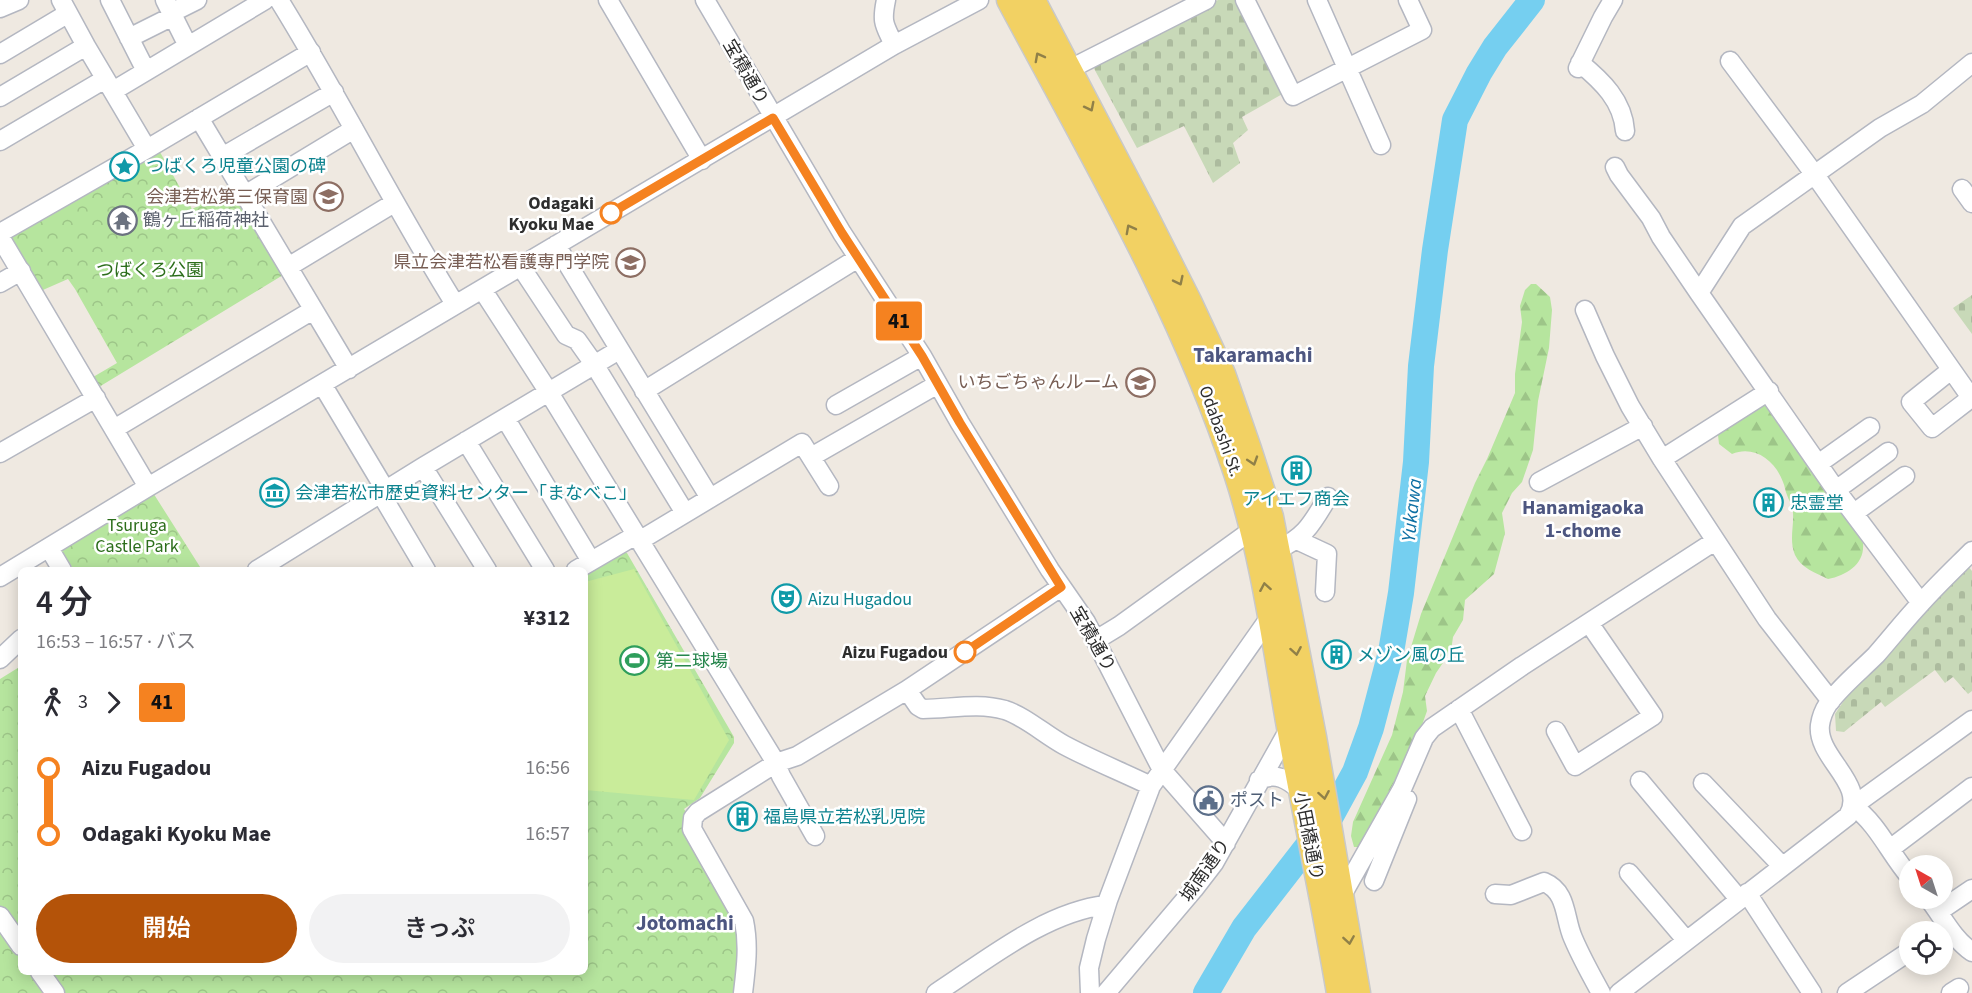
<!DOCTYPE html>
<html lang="ja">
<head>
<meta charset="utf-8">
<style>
	:root { --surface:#fff; --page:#f2f2f3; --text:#2b2b33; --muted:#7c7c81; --accent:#b45309 }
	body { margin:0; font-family:"Source Sans 3","Noto Sans JP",sans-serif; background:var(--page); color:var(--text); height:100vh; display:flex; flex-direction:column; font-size:22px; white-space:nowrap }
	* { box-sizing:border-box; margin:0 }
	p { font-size:20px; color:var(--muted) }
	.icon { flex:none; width:33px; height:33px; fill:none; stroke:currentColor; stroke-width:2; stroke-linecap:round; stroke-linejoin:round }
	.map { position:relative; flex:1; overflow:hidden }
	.panel { position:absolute; left:18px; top:567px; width:570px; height:408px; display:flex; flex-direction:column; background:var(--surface); border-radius:9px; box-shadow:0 3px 15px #0003 }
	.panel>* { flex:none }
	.badge { padding:0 12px; border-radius:4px; font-size:21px; line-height:39px }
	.needle { width:39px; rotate:321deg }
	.fabs { position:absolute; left:1899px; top:855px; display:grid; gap:12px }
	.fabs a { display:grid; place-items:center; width:54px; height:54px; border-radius:50%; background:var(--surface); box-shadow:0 3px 15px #0003; font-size:30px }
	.map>.badge { position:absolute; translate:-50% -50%; box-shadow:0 0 0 3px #fff }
	.legs { display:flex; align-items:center; gap:9px; height:66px; padding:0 18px; font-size:20px }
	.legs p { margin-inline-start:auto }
	.headline { display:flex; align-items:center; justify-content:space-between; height:102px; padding:0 18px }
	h1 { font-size:33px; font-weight:600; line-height:45px }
	.cta { display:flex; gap:12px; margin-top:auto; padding:12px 18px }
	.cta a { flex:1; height:69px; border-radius:36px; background:var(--accent); color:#fff; font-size:24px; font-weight:600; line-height:69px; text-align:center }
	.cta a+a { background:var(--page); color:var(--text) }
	ul { padding:0 18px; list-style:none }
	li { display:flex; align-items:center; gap:21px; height:66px; font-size:22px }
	li i { display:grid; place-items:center; width:9px; height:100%; margin:0 8px; background:currentColor }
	li i::after { content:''; width:15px; height:15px; margin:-8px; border:4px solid; border-radius:50%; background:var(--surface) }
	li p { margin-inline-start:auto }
	li:first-child i { background:linear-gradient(#0000 50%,currentColor 0) }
	li:last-child i { background:linear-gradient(currentColor 50%,#0000 0) }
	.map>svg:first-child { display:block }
</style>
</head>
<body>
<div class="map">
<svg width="1972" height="993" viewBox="0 0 1972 993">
	<defs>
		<pattern id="forest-firs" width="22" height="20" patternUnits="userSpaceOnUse" patternTransform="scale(1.5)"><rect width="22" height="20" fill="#b6e59e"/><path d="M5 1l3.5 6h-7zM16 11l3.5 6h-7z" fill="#9dc588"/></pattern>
		<pattern id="cemetery-stones" width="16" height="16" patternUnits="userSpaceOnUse" patternTransform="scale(1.5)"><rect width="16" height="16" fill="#c8d9b8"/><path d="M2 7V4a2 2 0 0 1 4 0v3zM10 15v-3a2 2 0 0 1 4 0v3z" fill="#acbb9e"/></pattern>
		<pattern id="park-crowns" width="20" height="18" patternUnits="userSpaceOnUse" patternTransform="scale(1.5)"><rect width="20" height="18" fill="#b6e59e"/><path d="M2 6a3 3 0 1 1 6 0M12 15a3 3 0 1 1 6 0" fill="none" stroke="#9dc588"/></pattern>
	</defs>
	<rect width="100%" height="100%" fill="#efe9e1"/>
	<path fill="url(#forest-firs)" d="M 1531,284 L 1536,284 L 1550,297 L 1552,310 L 1549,348 L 1538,401 L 1533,450 L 1522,482 L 1512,493 L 1502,513 L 1505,533 L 1494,574 L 1465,600 L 1463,620 L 1453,637 L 1451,651 L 1436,673 L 1425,696 L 1427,711 L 1422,725 L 1362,847 L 1354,847 L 1351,836 L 1353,822 L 1392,735 L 1403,692 L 1407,660 L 1421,614 L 1475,483 L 1487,459 L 1515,393 L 1515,374 L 1522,322 L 1520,306 L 1525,290 Z
		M 1759,405 L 1765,405 L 1771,409 L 1863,543 C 1865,564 1847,575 1828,579 C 1816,573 1801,568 1795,555 C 1789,540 1794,527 1793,513 C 1793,506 1789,501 1787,495 C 1785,491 1785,486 1783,482 C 1775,460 1754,445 1732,454 L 1719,444 L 1718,435 L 1741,414 Z"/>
	<path fill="url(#cemetery-stones)" d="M 1218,0 L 1240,0 L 1286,92 L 1242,117 L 1248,130 L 1233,143 L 1240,163 L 1213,183 L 1184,126 L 1137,148 L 1091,63 Z
		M 1972,295 L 1972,334 L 1953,308 Z
		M 1967,565 L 1972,571 L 1972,691 L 1968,694 L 1953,677 L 1945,683 L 1935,670 L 1885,707 L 1881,702 L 1844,732 L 1836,731 L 1835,714 L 1847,696 Z"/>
	<path fill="url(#park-crowns)" d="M 156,145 L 192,209 L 238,186 L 288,272 L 94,390 L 88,380 L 117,363 L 75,289 L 68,279 L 36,293 L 7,240 L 12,230 Z
		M 150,488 L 202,570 L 74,570 L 58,545 Z
		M 618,549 L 627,553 L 734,737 L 734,743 L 700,798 L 684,809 L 707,843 L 741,905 L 743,993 L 0,993 L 0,679 L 21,666 L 21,972 L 585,972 L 585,570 Z"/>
	<path fill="#c9ec9a" d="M 634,569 L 729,740 L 694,800 L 585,790 L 585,582 Z"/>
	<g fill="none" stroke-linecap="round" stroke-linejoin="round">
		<path stroke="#75cff0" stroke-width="26" d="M 1206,993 L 1244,928 L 1331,816 L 1355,772 L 1371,728 L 1391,652 L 1401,593 L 1416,462 L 1421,366 L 1435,250 L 1455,120 L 1479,73 L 1495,47 L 1532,0"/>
		<defs>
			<path id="minor" d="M 61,0 L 86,46 L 147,149
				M 110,0 L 146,71
				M 165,0 L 188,46
				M 279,0 C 341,100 393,205 455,304
				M 608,0 L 702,160
				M 705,0 L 842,233 L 922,356 L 960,423 L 1050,570 L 1086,622 L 1162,770 L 1226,843
				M 886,0 C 881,24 885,25 894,45
				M 1245,0 L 1293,96 L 1422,30 L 1408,0
				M 1317,0 L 1381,145
				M 0,8 L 19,0
				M 171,13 L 197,0
				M 129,38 L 173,16
				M 0,54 L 67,14
				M 1730,61 L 1815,175 L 1972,399
				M 1580,63 C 1602,81 1623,101 1625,131
				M 1578,68 L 1603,17 L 1613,0
				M 1070,69 L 1206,0
				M 113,91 L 265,0
				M 0,97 L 86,46
				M 199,118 L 349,369
				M 0,141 L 105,79
				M 222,157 L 334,92
				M 1615,167 L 1619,175 L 1651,218 L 1661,237 L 1699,293 L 1836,490 L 1921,603
				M 1962,189 L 1972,203
				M 245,195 L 354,129
				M 0,233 L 147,149 L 311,52
				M 0,237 L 148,487
				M 556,245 L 710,498
				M 523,265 L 525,273 L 566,335 L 577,340 L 594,364 L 685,513
				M 288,267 L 394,203
				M 0,283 L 21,271
				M 482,289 L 548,391 L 776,763 L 797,756 L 907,690 L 1061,587
				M 1699,293 L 1742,226 L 1880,128 L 1922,104 L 1972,63
				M 1585,310 L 1605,356 L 1630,406 L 1662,459 L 1767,619 L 1831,701
				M 1951,370 L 1911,402 L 1932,428 L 1971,398
				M 322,384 L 386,491
				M 644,391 L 858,258
				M 836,405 L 922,356
				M 505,418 L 591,561
				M 114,429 L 313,310
				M 466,441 L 545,570
				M 0,453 L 96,398
				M 811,457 L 938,384
				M 1662,459 L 1769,391
				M 1818,464 L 1870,427
				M 423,467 L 487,570
				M 1539,482 L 1643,426
				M 1836,490 L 1888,452
				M 381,494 L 426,570
				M 1854,513 L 1905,476
				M 1297,540 L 1327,554 L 1325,592
				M 639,541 L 802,443 L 829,486
				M 49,548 L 62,570
				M 1277,550 C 1306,537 1312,523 1328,497
				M 257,570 L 423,467 L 619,350
				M 576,570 L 636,535
				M 0,577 L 148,487 L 894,45 L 979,0
				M 1096,640 L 1119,626 L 1252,530
				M 0,659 L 21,639
				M 907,690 L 918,706 L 923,709 C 950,709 978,702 1005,710 C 1026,717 1044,734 1064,745 C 1092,760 1122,772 1151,786
				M 1459,709 L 1522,831
				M 1556,731 L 1575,766 L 1653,716 L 1589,623
				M 1259,780 C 1276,772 1287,779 1300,790
				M 1640,781 L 1739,899
				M 1703,783 L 1782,866
				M 1890,849 L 1972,787
				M 1629,873 L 1686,940
				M 1910,877 C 1890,854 1878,824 1853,806 L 1972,720
				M 1374,881 L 1407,799
				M 1747,893 L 1812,993
				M 1495,894 L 1511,895 L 1544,882 C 1568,892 1564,918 1573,938 C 1581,957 1591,975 1601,993
				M 1342,895 L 1402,789 L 1424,738 L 1432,728 L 1522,666 L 1715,541
				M 1928,898 C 1943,917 1952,938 1972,952
				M 1938,912 L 1972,889
				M 0,916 L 21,946
				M 40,972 L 55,993
				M 743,993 C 746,968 749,945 744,921 L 692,829 L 693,818 L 698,812 L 776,763 L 781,776 L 815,836
				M 936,993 C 987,960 1045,912 1106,905
				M 1090,993 L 1089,968 L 1096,939 L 1108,900 L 1151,786 L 1270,617
				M 1106,993 L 1194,889 L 1214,863 L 1292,724
				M 1619,993 L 1848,816 C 1868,784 1816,758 1820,725 C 1821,718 1824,710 1828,704 C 1841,686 1860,671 1876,655 C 1891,638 1905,620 1921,603 C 1937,585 1955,568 1972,551
				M 1847,993 L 1910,951
				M 1951,993 L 1959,988"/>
			<path id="major" d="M 1009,0 C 1091,154 1181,306 1236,473 C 1263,555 1274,642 1289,727 C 1305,816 1324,904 1339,993
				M 1033,0 L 1146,216 L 1189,301 L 1223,374 L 1249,449 L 1271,517 L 1314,737 L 1358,993"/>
		</defs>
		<use href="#minor" stroke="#b4b7c1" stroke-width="21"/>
		<use href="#major" stroke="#c9c9c9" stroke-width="27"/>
		<use href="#minor" stroke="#fff" stroke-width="18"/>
		<use href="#major" stroke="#f2d163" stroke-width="24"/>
	</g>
	<defs><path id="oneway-chevron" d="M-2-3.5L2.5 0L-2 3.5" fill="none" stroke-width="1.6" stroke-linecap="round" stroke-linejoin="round" transform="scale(1.5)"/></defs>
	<g stroke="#908048">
		<use href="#oneway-chevron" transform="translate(1039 57) rotate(-118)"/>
		<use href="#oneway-chevron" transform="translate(1090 107) rotate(63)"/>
		<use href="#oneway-chevron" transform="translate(1130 229) rotate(-118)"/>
		<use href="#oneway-chevron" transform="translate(1179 281) rotate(64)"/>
		<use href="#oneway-chevron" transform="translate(1253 461) rotate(72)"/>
		<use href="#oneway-chevron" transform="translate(1265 587) rotate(-100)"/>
		<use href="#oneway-chevron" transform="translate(1296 651) rotate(80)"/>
		<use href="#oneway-chevron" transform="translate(1324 795) rotate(80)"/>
		<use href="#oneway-chevron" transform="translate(1349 940) rotate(81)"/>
	</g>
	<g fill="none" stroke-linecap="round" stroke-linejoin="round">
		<defs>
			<path id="line-1" d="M 611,213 L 773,118 L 842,233 L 922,356 L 960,423 L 1061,587 L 965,652"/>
		</defs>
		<use href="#line-1" stroke="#fff" stroke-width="14"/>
		<use href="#line-1" stroke="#f58220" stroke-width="9"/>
	</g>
	<defs>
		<symbol id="sight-ring" viewBox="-11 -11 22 22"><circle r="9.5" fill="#fff" stroke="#0f9aa8" stroke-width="1.5"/><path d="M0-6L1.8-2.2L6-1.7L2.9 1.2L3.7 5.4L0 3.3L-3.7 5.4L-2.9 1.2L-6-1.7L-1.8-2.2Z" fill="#0f9aa8"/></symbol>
		<symbol id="school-ring" viewBox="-11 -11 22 22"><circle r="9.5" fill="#fff" stroke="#8d6e63" stroke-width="1.5"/><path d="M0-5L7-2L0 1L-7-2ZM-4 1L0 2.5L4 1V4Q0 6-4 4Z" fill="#8d6e63"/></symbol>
		<symbol id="temple-ring" viewBox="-11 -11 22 22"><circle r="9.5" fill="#fff" stroke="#6b7280" stroke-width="1.5"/><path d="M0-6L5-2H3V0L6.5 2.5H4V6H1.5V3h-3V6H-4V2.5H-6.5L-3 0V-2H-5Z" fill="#6b7280"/></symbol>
		<symbol id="building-ring" viewBox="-11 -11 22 22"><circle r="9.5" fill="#fff" stroke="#0f9aa8" stroke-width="1.5"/><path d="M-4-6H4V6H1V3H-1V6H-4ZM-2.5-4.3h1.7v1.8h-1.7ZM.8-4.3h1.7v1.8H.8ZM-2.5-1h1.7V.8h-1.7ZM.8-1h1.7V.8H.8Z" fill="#0f9aa8"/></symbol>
		<symbol id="museum-ring" viewBox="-11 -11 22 22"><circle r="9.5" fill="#fff" stroke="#0f9aa8" stroke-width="1.5"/><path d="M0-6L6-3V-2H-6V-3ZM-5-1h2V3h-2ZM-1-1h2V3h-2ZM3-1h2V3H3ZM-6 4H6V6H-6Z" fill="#0f9aa8"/></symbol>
		<symbol id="theatre-ring" viewBox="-11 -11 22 22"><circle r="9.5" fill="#fff" stroke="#0f9aa8" stroke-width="1.5"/><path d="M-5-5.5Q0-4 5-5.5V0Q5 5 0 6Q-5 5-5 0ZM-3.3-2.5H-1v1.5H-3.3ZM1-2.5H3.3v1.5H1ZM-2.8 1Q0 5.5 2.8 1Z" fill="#0f9aa8"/></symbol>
		<symbol id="stadium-ring" viewBox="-11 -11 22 22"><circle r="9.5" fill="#fff" stroke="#2e9e5b" stroke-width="1.5"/><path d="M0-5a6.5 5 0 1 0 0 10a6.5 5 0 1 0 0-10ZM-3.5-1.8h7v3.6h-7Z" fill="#2e9e5b"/></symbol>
		<symbol id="civic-ring" viewBox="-11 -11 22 22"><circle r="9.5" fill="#fff" stroke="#5c6f8a" stroke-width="1.5"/><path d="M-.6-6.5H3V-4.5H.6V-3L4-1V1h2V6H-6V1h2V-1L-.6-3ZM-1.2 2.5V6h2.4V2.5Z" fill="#5c6f8a"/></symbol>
	</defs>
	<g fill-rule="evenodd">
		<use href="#sight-ring" x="108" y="150" width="33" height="33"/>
		<use href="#school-ring" x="312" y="180" width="33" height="33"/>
		<use href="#temple-ring" x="106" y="204" width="33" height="33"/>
		<use href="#school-ring" x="614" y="246" width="33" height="33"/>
		<use href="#school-ring" x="1124" y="366" width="33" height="33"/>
		<use href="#building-ring" x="1280" y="454" width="33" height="33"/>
		<use href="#museum-ring" x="258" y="476" width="33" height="33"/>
		<use href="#building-ring" x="1752" y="486" width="33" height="33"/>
		<use href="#theatre-ring" x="770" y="582" width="33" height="33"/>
		<use href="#building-ring" x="1320" y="638" width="33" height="33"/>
		<use href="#stadium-ring" x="618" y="644" width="33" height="33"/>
		<use href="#civic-ring" x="1192" y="784" width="33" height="33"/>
		<use href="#building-ring" x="726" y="800" width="33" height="33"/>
	</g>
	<g fill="#fff" stroke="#f58220" stroke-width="3">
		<circle cx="611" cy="213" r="10"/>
		<circle cx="965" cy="652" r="10"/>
	</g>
	<g text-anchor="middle" stroke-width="5" stroke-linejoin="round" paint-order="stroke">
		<g font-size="18" fill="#2e2e2e" stroke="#fff">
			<text transform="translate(746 72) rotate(60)" y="6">宝積通り</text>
			<text transform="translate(1221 431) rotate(70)" y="6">Odabashi St.</text>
			<text transform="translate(1093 639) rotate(60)" y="6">宝積通り</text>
			<text transform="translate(1309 836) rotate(79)" y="6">小田橋通り</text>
			<text transform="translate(1205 870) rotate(-55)" y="6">城南通り</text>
		</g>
		<g font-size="18" fill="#0d838f" stroke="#fff" text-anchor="start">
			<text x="146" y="172">つばくろ児童公園の碑</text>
			<text x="295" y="499">会津若松市歴史資料センター「まなべこ」</text>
			<text x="1296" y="505" text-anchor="middle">アイエフ商会</text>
			<text x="1790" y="509">忠霊堂</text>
			<text x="808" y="605">Aizu Hugadou</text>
			<text x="1357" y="661">メゾン風の丘</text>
			<text x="763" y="823">福島県立若松乳児院</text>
		</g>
		<g font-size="18" fill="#785e54" stroke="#fff" text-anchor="end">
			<text x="308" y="203">会津若松第三保育園</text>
			<text x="609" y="268">県立会津若松看護専門学院</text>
			<text x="1119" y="388">いちごちゃんルーム</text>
		</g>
		<g font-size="18" font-weight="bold" fill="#2e2e2e" stroke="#fff" text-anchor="end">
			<text x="594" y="209">Odagaki<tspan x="594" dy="21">Kyoku Mae</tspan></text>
			<text x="948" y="658">Aizu Fugadou</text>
		</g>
		<g font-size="18" fill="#5b616d" stroke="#fff" text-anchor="start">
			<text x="143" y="226">鶴ヶ丘稲荷神社</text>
		</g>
		<g font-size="18" fill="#2c6e1b" stroke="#fff">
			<text x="150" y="276">つばくろ公園</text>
			<text x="137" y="531">Tsuruga<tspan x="137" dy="21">Castle Park</tspan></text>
		</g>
		<g font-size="18" fill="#27864d" stroke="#fff" text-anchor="start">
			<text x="656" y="667">第二球場</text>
		</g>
		<g font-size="18" fill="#4e5e75" stroke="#fff" text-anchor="start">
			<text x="1230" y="806">ポスト</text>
		</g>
		<g font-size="20" font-weight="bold" fill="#4d5680" stroke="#fff">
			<text x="1583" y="514">Hanamigaoka<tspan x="1583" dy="23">1-chome</tspan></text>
		</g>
		<g font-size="20" font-style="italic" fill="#0d6fa3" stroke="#fff">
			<text transform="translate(1411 510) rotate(-84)" y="7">Yukawa</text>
		</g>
		<g font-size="21" font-weight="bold" fill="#4d5680" stroke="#fff">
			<text x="1253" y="362">Takaramachi</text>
			<text x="685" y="930">Jotomachi</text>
		</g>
	</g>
</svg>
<div class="fabs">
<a><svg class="needle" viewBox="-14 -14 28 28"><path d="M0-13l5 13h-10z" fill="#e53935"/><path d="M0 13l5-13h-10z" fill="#7c7c81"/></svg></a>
<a><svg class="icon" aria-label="locate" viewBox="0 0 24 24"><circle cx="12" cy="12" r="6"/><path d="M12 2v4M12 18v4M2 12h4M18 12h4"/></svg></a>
</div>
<b class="badge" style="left:899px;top:321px;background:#f58220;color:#111">41</b>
<section class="panel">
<div class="headline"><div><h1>4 分</h1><p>16:53 – 16:57 · バス</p></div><b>¥312</b></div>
<div class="legs"><svg class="icon" aria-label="walk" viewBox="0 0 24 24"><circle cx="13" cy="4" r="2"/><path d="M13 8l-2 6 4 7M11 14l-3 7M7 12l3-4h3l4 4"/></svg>3<svg class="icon" aria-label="forward" viewBox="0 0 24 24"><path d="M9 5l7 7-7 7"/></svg><b class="badge" style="background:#f58220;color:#111">41</b></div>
<ul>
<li><i style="color:#f58220"></i><b>Aizu Fugadou</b><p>16:56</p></li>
<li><i style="color:#f58220"></i><b>Odagaki Kyoku Mae</b><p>16:57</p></li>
</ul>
<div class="cta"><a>開始</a><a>きっぷ</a></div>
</section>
</div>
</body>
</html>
